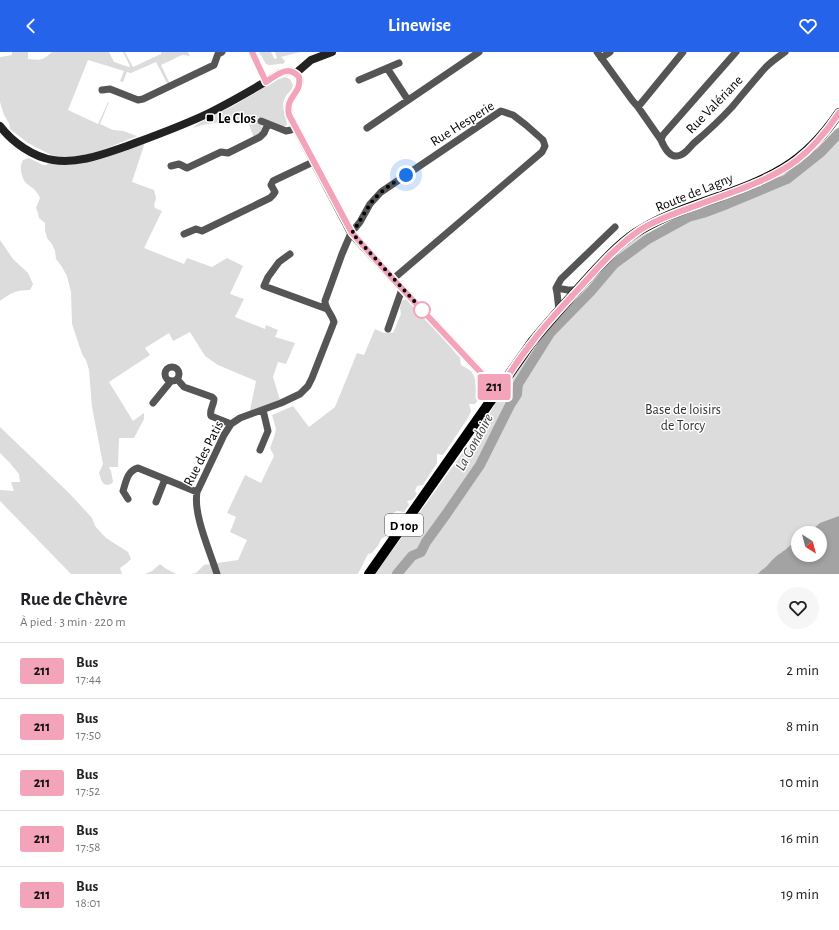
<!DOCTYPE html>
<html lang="fr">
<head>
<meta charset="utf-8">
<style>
	:root { --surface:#fff; --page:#f6f6f6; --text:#202124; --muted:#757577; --line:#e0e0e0; --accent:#2563eb }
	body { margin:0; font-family:"Alegreya Sans",sans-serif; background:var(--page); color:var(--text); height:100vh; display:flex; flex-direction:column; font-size:15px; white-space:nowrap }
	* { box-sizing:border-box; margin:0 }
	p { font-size:13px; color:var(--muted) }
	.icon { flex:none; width:22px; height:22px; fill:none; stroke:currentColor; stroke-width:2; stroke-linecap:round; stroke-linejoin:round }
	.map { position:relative; height:522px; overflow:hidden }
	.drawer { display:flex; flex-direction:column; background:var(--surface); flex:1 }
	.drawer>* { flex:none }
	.badge { padding:0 8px; border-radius:3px; font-size:14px; line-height:26px }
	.needle { width:26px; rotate:144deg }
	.fabs { position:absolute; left:791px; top:474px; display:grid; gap:8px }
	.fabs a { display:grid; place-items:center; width:36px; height:36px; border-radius:50%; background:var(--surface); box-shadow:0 2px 6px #0003; font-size:20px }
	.you { position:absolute; width:20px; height:20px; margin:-10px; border:3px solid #fff; border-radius:50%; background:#1a73e8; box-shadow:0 0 0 6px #1a73e833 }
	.map>.badge { position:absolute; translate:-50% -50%; box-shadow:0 0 0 2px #fff }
	.round { display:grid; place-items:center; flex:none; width:42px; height:42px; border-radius:21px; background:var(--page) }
	.head { display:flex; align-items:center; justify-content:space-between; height:68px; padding:0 20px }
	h1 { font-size:19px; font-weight:700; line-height:30px }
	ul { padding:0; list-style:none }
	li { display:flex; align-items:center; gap:12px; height:56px; padding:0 20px; border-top:1px solid var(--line) }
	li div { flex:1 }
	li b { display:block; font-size:15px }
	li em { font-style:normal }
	li .badge { min-width:44px; font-weight:700; text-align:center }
	header { display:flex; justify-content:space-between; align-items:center; height:52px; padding:0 20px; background:var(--accent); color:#fff; font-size:18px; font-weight:700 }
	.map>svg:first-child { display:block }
</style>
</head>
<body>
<header><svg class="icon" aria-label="back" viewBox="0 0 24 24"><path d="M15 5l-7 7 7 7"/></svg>Linewise<svg class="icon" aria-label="heart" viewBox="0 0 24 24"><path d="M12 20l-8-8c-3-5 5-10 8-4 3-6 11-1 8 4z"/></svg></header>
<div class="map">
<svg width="839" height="522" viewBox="0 0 839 522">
	<rect width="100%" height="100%" fill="#fff"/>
	<path fill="#dcdcdc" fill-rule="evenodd" d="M 12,0 L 28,0 L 28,7 C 42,8 42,9 52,0 L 109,0 L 114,10 L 129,15 L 130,14 L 123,0 L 125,0 L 133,15 L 161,2 L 161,0 L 188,0 L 190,4 L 182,3 L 161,13 L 170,32 L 168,33 L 156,10 L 131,21 L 127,20 L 123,30 L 120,29 L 124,19 L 88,8 L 68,58 L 98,72 L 108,50 L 109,50 L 100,72 L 113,78 L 123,79 L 137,84 L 95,101 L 84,103 L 66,105 L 59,105 L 51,103 L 28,91 L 10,77 L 9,71 L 4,63 L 0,50 L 0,5 L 12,3 Z
		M 259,0 L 271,0 L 274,6 L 276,7 L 277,6 L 275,0 L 300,0 L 281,5 L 285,9 L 284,11 L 283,12 C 276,11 272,15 266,12 Z
		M 285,25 L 290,27 L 293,33 C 292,38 289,40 286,44 C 280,53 285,62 287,72 L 287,73 L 283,75 L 271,70 L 258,65 L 257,70 L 261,72 L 263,78 L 254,86 L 248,70 C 230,69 209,70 192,76 L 199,71 L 233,54 L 277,28 Z
		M 839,74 L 839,522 L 375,522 L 397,492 L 484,371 L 499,345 L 526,307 L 589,234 L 629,191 L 640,184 C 676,171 712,157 748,142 C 770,133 794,122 812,107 C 823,97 831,86 839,74 ZM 798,481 L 820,481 L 820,503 L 798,503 Z
		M 146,87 L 132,130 L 154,138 L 156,146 L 154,153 L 155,156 L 162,159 L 144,196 L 184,212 L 187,206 L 212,215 L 227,206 L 243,214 L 230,242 L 244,247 L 235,265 L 265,277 L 266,273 L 278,278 L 275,285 L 295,291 L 286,312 L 278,310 L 273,325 L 281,351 L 249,363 L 256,329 L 218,313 L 205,304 L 190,280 L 173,289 L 169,281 L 145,296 L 150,303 L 109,330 L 133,369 L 144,361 L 144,367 L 134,386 L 119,386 L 118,415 L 109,415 L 111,419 L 113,430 L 111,432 L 107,433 L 104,432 L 101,428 L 99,421 L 103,412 L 92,355 L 89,318 L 86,308 L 82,302 L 72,272 L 71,240 L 67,224 L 62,215 L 56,207 L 55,199 L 52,192 L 47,186 L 45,178 L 45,171 L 39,166 L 38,161 L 36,156 L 40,146 C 37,139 33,136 27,132 C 23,129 20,119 21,114 C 21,112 22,110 23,108 L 29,106 L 43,113 L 47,113 L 49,107 L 67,109 Z
		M 0,188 L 13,207 L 28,221 L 33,232 L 30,238 C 17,238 10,241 0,249 Z
		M 406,247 L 408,247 L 460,306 L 461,313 C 466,316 472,318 474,324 C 477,332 473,332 480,340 L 479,347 L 475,352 L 469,352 L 471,359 L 468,366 L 443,403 L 437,402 L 437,411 L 423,433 L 417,434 L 415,439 L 417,442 L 412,448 L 407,449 L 409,453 L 404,460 L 397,459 L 393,461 L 392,466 L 393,473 L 387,477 L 386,484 L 381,487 L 379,492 L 372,501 L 368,502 L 358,522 L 191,522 L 196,521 L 204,513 L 238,508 L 247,488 L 230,480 L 236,465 L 227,461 L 245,423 L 261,431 L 274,404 L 270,396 L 274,385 L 276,377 L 272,363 L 293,354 L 309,375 L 335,355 L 357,301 L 364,303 L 375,277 L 384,281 L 389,280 L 393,281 L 401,262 L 400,256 L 401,251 L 403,248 Z
		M 0,375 L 70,442 L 92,466 L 95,474 L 106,486 L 128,500 L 131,507 L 127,511 L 120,516 L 122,522 L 71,522 L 0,449 L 0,438 L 14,439 L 11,430 L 20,430 L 19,422 L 9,410 L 0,401 Z
		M 160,512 L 165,516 L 176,522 L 145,522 L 152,519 Z"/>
	<path fill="#a3a3a3" d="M 839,464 L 839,522 L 758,522 C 761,518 764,517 767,514 C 771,509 775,505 779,502 L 781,501 L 782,500 L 785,498 L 792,492 L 794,493 L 797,492 L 796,489 L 797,488 L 798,503 L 820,503 L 820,481 L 805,481 L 812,478 L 820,471 Z"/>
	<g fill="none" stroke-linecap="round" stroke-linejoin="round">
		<path stroke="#a3a3a3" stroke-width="10" d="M 397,522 L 412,504 L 421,500 L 426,490 L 447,461 L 480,413 L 510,353 L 517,342 L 518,332 L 550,281 L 591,239 L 614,212 L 648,187 L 688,165 L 703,161 L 727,152 L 787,127 L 821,100 L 839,81"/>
		<path stroke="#555" stroke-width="7" d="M 252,0 L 266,30
			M 597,0 L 632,48 L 638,55 L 661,88 C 664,95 669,105 677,104 C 684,104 690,95 694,91 C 707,80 720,68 732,55 C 743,42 754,28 766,15 C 772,9 778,5 785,0
			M 601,6 L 610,0
			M 387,16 L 408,48
			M 359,28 L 399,11
			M 102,38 L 110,37 L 138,48 L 143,47 L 214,13 L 218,2 L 222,0
			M 638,55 L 683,0
			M 261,69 L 286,79 L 291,78 L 296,75
			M 367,76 L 479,0
			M 661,88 L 663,83 L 736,0
			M 171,114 L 179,112 L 187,116 L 221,100 L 228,101 L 260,85 L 264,81 L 268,72
			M 184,182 L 196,177 L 202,179 L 204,178 L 270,146 L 273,143 L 275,140 L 271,133 L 273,129 L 313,110
			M 290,202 L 279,210 L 268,225 L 264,234 L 327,257
			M 556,236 L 568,238 L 578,238
			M 559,258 L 557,241 L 556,236 L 561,227 L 615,175
			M 388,277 L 402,237
			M165 322a7 7 0 1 1 14 0a7 7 0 1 1-14 0Z
			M 177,327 L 184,335 L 212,345 L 214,347 C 214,353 209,358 211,364 L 231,372
			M 153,351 L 171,329
			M 260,398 L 268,379 L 263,358
			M 128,447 L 123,439 C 126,430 127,419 138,416 L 197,440
			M 156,450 L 165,427
			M 217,522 C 210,499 193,463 197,440 L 224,383 L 231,372 L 240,366 L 281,351 L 300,342 L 308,334 L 312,326 L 334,270 C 332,262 325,257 325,249 L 342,202 L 351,181 L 360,170 L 370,152 L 381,140 L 501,59 L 513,63 L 526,73 L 543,88 L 545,94 L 542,100 L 393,227"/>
		<path stroke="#222" stroke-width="8" d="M 296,21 L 311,8 L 332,0
			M 0,74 C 12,90 33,105 53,108 C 79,112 103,102 127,94 C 154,84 182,74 209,61 C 233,49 257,35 280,21 C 288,18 293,18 299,25 C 302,43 285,43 289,63 L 351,181 L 393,227 L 498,339"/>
		<path stroke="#000" stroke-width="10" d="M 369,522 L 532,290 C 550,268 569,247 588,226 C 605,208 621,189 642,177 C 686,151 740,143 784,116 C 807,102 824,83 839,61"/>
	</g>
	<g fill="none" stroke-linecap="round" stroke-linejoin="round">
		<defs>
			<path id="line" d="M 252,0 L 266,30 C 277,23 288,12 299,25 C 302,43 285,43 289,63 L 352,181 L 393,227 L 498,339 C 509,322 520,305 533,289 C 548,269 566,251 583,232 C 600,213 618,193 640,178 C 657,167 676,161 695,154 C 729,141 768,130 797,108 C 814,95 827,79 839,61"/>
		</defs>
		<use href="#line" stroke="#fff" stroke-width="9"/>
		<use href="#line" stroke="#f3a4ba" stroke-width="6"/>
		<path stroke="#000" stroke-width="4" stroke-dasharray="0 7.2" d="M 406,123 C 393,131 380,139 371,151 C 364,161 359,171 352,181 L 425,261 L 422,258"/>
	</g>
	<rect fill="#000" stroke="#fff" stroke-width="1.5" x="206" y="62" width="8" height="8" rx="2"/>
	<circle fill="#fff" stroke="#f3a4ba" stroke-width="2" cx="422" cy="258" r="8"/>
	<g text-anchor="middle" stroke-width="3" stroke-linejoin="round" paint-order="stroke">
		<rect fill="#fff" stroke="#4c4c4c" stroke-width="1" x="385" y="462" width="38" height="22" rx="3"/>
		<g font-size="13" font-weight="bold" fill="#000">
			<text x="404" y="478">D 10p</text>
		</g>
		<g font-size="14" fill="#000" stroke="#fff">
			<text transform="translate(714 52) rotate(-46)" y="5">Rue Valériane</text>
			<text transform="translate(462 71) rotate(-32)" y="5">Rue Hesperie</text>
			<text transform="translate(694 140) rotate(-22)" y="5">Route de Lagny</text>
			<text transform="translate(203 401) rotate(-63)" y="5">Rue des Patis</text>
		</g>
		<g font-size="14" font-weight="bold" fill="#000" stroke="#fff" text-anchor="start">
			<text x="218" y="71">Le Clos</text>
		</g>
		<g font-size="14" fill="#333" stroke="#fff">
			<text x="683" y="362">Base de loisirs<tspan x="683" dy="16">de Torcy</tspan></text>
		</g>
		<g font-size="15" font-style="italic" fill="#444" stroke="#fff">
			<text transform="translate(474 390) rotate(-61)" y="5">La Gondoire</text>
		</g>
	</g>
</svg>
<div class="fabs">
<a><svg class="needle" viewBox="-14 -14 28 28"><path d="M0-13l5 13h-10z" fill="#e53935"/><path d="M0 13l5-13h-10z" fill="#757577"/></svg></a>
</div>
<div class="you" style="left:406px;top:123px"></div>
<b class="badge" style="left:494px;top:335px;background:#f3a4ba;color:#111">211</b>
</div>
<section class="drawer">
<div class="head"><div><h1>Rue de Chèvre</h1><p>À pied · 3 min · 220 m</p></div><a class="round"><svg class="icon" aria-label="heart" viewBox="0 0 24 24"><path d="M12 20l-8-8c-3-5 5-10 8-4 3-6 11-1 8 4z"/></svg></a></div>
<ul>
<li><span class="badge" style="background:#f3a4ba;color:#111">211</span><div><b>Bus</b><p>17:44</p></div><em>2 min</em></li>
<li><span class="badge" style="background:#f3a4ba;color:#111">211</span><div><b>Bus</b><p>17:50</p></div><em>8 min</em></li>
<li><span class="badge" style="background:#f3a4ba;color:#111">211</span><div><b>Bus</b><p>17:52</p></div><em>10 min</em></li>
<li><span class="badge" style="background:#f3a4ba;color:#111">211</span><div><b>Bus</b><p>17:58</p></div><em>16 min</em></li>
<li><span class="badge" style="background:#f3a4ba;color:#111">211</span><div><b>Bus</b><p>18:01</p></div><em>19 min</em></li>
</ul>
</section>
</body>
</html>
